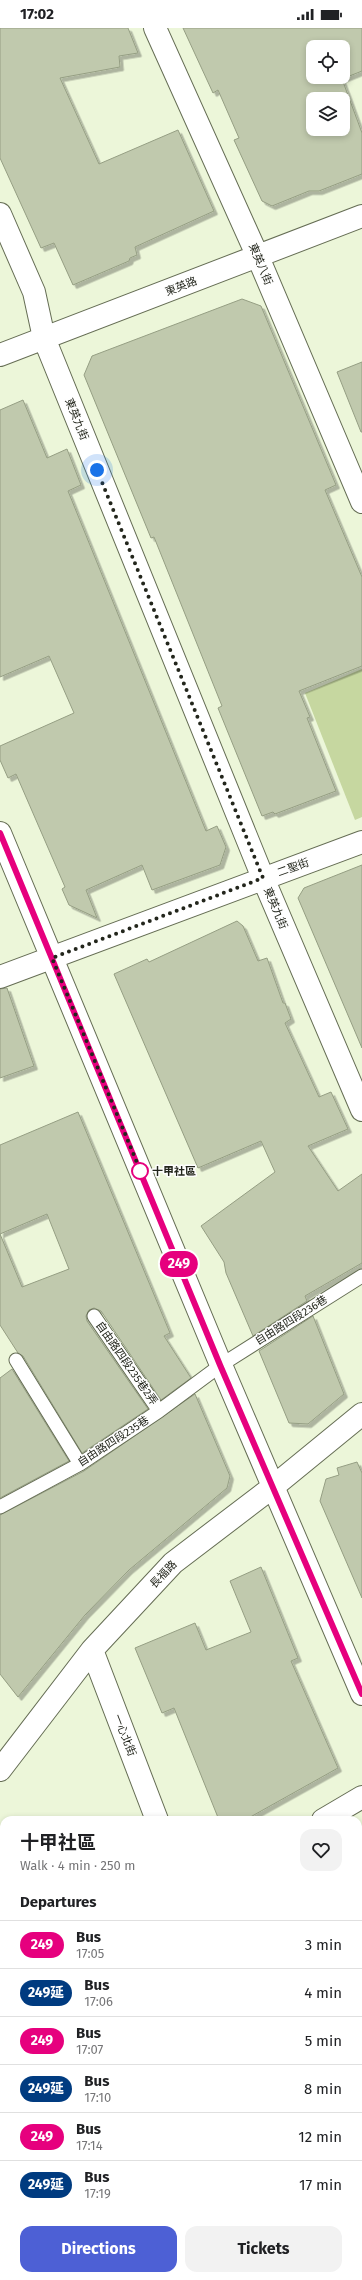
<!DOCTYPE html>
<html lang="en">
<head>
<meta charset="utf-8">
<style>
	:root { --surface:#fff; --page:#f2f2f2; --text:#202124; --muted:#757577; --line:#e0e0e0; --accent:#4d60d5 }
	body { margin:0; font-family:"Fira Sans","Noto Sans TC",sans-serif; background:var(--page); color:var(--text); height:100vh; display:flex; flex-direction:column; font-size:15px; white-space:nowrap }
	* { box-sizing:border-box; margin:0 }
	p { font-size:13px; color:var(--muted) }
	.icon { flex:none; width:22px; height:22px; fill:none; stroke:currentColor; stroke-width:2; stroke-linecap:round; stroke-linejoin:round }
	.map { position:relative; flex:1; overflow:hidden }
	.panel { position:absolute; left:0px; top:1788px; width:362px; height:464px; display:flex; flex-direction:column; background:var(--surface); border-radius:12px 12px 0 0; box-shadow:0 2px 6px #0003 }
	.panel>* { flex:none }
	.badge { padding:0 8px; border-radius:13px; font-size:14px; line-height:26px }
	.tools { position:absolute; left:306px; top:12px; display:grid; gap:8px }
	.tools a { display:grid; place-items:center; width:44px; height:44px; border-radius:8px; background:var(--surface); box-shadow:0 2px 6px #0003; font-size:20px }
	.you { position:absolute; width:20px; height:20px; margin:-10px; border:3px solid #fff; border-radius:50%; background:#1a73e8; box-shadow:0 0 0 6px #1a73e833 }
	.map>.badge { position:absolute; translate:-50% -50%; box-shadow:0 0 0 2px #fff }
	h2 { padding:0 20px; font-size:15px; line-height:36px }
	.round { display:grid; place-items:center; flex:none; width:42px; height:42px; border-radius:12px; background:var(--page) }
	.headline { display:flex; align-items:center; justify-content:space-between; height:68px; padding:0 20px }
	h1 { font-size:19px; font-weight:700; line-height:30px }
	.action { display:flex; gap:8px; margin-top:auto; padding:8px 20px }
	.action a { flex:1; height:46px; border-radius:12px; background:var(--accent); color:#fff; font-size:16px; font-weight:700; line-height:46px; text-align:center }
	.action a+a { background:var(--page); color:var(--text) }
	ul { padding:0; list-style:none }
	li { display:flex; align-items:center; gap:12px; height:48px; padding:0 20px; border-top:1px solid var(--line) }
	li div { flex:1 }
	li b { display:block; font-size:15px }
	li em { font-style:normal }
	li .badge { min-width:44px; font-weight:700; text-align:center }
	.status { display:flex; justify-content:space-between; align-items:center; height:28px; padding:0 20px; background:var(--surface); direction:ltr }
	.status svg { height:11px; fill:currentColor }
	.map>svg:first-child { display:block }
</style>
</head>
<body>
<div class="status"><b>17:02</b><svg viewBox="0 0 49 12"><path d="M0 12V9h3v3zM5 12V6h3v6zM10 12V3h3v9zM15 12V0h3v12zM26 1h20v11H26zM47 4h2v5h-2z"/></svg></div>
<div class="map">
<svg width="362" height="2252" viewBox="0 0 362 2252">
	<defs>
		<filter id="shadow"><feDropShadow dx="3.5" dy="3.5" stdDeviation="0" flood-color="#0004"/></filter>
	</defs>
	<rect width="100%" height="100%" fill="#ecf6d9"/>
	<path fill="#c6d7a0" d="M 362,641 L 362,789 L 355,792 L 305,665 Z"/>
	<path fill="#c0c9ad" stroke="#959e83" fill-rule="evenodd" filter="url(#shadow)" d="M 0,0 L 128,0 L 138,25 L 119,28 L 120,39 L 60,50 L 99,136 L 178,102 L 214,183 L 135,219 L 137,227 L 130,230 L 129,233 L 73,257 L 54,215 L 41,220 L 0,130 Z
		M 183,0 L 362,0 L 362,43 L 342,51 L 362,105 L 362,146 L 319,163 L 309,163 L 272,178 L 262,173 L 234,112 L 239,110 L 218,62 L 213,65 ZM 313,19 L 343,19 L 343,49 L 313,49 ZM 313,71 L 343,71 L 343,101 L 313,101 Z
		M 242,271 L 261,278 L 336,457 L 325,462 L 362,549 L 362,638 L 299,663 L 310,689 L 307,690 L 336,763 L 275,786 L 273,784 L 262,788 L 218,680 L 222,678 L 154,509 L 151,510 L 84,347 L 92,328 Z
		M 362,334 L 362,404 L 361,404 L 337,344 Z
		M 23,372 L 47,430 L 67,421 L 81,457 L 68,463 L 206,803 L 217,798 L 226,819 L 220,837 L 152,862 L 142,837 L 86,862 L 97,890 L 69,877 L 62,861 L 65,859 L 16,746 L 8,750 L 0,732 L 0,718 L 74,685 L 49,628 L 0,649 L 0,382 Z
		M 362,837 L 362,1020 L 298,870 L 304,860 Z
		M 237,893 L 243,898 L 258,933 L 267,930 L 283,975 L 285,975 L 291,991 L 285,995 L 319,1069 L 331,1064 L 348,1101 L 308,1118 L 338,1163 L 362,1146 L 362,1235 L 305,1268 L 307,1273 L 253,1308 L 226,1245 L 224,1234 L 201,1198 L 275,1144 L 261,1113 L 198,1140 L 114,946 L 147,931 L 149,934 Z
		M 7,960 L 34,1038 L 0,1050 L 0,961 Z
		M 78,1084 L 170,1305 L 164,1308 L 191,1350 L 161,1372 L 101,1283 L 94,1280 L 89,1282 L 86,1288 L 87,1293 L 148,1381 L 82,1425 L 23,1328 L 18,1325 L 0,1297 L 0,1206 L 22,1259 L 69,1241 L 47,1186 L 0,1206 L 0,1117 Z
		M 313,1288 L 344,1366 L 308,1396 L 289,1395 L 259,1323 Z
		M 12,1341 L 69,1433 L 0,1470 L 0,1350 Z
		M 195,1366 L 230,1448 L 227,1460 L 129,1542 L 85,1587 L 18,1669 L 0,1646 L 0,1487 L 84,1443 Z
		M 357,1434 L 362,1445 L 362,1570 L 320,1473 L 326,1451 L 339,1447 L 337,1440 Z
		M 261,1539 L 298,1630 L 291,1633 L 338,1740 L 245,1792 L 219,1792 L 174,1680 L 162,1685 L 135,1620 L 195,1595 L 206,1622 L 251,1604 L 230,1553 Z"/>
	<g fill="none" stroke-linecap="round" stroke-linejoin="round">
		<defs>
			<path id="lane" d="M 94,1288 L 159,1383
				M 16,1332 L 80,1436
				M 0,1479 L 80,1436 L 159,1383 L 221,1337 L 362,1248"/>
			<path id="street" d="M 155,0 L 258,229 L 362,474
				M 0,186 L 34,264 L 44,310 L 263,850 L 362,1082
				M 0,327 L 362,188
				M 0,805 L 221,1337 L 362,1666
				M 0,949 L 362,814
				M 92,1622 L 157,1792
				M 0,1742 L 92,1622 L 173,1535 L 274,1458 L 362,1386
				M 323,1792 L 362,1769
				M 0,2090 L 4,2100
				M 358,2097 L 362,2095
				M 70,2252 L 77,2248"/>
		</defs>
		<use href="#lane" stroke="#656d54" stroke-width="15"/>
		<use href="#street" stroke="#656d54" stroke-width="24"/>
		<path stroke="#a2a993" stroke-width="2.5" stroke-dasharray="2 3" stroke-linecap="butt" d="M 358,2127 L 362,2125
			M 125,2252 L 133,2248"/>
		<use href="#lane" stroke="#fff" stroke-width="13"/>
		<use href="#street" stroke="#fff" stroke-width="22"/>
	</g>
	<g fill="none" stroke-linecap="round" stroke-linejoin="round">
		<defs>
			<path id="line" d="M 0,805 L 220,1337 L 362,1666"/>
		</defs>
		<use href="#line" stroke="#fff" stroke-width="9"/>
		<use href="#line" stroke="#e6007e" stroke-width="6"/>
		<path stroke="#23261c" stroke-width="4" stroke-dasharray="0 7.2" d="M 97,442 L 263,850 L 52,930 L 143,1149 L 140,1143"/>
	</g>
	<circle fill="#fff" stroke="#e6007e" stroke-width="2" cx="140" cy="1143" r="8"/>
	<g text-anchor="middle" stroke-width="3" stroke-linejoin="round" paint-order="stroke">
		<g font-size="11" fill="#23261c" stroke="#fefefe">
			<text transform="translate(261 236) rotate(67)" y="4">東英八街</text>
			<text transform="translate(181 258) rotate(-21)" y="4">東英路</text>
			<text transform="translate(77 391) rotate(68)" y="4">東英九街</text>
			<text transform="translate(293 839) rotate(-20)" y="4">二聖街</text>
			<text transform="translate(276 880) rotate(67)" y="4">東英九街</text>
			<text transform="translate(291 1292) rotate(-32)" y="4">自由路四段236巷</text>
			<text transform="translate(127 1335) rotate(55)" y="4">自由路四段235巷2弄</text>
			<text transform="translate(113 1413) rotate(-33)" y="4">自由路四段235巷</text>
			<text transform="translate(163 1546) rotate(-46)" y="4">長福路</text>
			<text transform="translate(125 1707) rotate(69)" y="4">一心北街</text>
		</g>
		<g font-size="11" font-weight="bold" fill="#23261c" stroke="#fefefe" text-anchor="start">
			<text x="152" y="1147">十甲社區</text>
		</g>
	</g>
</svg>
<div class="tools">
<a><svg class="icon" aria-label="locate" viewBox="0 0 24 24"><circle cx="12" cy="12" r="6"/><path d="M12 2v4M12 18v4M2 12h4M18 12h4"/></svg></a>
<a><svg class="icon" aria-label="layers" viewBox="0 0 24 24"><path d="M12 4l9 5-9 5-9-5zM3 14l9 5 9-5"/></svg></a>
</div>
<div class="you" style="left:97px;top:442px"></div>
<b class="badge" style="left:179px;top:1236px;background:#e6007e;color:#fff">249</b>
<section class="panel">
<div class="headline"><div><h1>十甲社區</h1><p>Walk · 4 min · 250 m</p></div><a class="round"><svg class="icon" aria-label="heart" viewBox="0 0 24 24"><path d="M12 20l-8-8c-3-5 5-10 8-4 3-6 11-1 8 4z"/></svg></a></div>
<h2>Departures</h2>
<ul>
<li><span class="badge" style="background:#e6007e;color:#fff">249</span><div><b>Bus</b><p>17:05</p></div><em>3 min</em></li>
<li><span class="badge" style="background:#003b80;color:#fff">249延</span><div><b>Bus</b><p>17:06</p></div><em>4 min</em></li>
<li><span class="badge" style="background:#e6007e;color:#fff">249</span><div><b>Bus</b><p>17:07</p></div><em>5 min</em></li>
<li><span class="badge" style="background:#003b80;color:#fff">249延</span><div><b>Bus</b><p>17:10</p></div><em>8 min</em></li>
<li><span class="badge" style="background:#e6007e;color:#fff">249</span><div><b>Bus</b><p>17:14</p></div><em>12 min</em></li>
<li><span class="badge" style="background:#003b80;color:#fff">249延</span><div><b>Bus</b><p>17:19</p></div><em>17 min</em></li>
</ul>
<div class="action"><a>Directions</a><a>Tickets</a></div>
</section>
</div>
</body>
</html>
